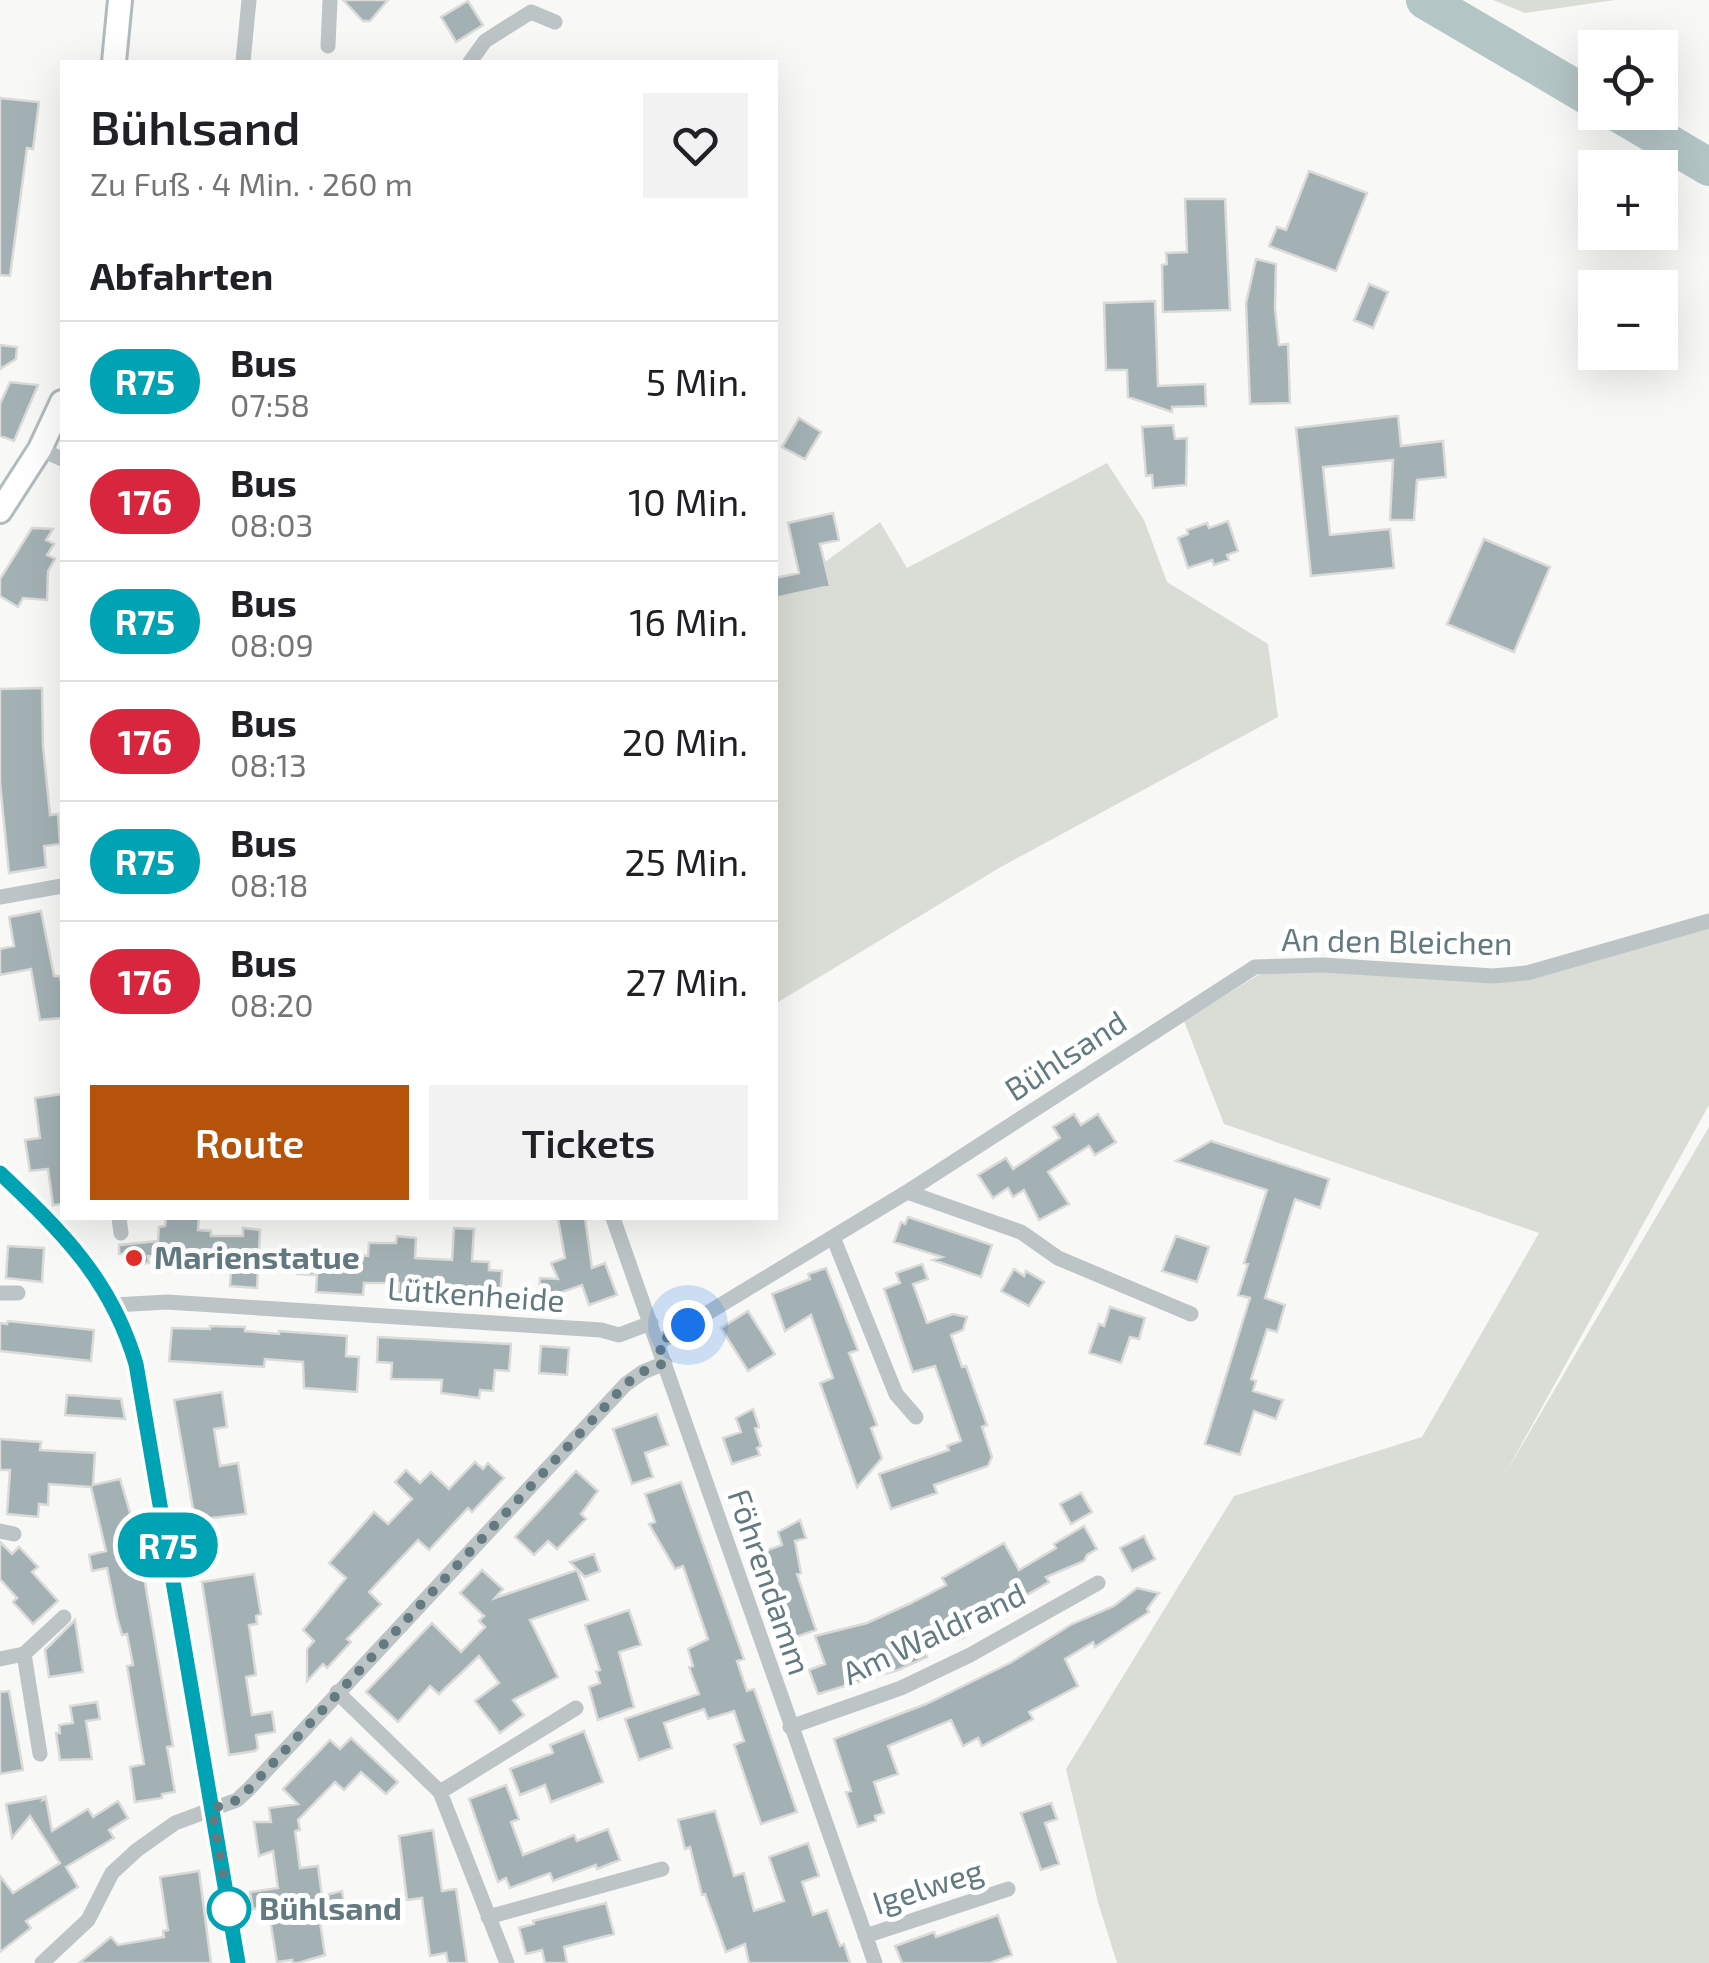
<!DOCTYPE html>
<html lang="de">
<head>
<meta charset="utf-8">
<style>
	:root { --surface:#fff; --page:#f2f2f2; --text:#202124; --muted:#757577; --line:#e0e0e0; --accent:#b45309 }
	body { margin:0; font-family:"Exo 2",sans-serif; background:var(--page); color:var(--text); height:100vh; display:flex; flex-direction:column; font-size:38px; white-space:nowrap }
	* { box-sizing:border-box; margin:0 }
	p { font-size:32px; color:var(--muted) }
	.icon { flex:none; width:55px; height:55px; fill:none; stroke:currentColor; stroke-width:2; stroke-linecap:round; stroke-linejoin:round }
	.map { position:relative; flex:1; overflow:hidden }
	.details { position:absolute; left:60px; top:60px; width:718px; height:1160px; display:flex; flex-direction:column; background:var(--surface); border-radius:0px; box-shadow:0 10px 40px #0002 }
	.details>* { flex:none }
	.badge { padding:0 20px; border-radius:32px; font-size:35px; line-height:65px }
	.buttons { position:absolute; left:1578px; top:30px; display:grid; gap:20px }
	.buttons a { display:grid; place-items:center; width:100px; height:100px; border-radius:0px; background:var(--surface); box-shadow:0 10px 40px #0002; font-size:50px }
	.you { position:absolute; width:50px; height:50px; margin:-25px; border:8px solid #fff; border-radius:50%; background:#1a73e8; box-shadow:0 0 0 15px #1a73e833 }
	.map>.badge { position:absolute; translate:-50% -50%; box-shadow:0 0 0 5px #fff }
	h2 { padding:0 30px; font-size:38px; line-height:90px }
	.round { display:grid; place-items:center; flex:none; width:105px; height:105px; border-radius:0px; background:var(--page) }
	.head { display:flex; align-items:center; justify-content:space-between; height:170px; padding:0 30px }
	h1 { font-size:48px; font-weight:600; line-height:75px }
	.action { display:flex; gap:20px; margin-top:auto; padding:20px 30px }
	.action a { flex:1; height:115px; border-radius:0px; background:var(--accent); color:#fff; font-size:40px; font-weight:600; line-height:115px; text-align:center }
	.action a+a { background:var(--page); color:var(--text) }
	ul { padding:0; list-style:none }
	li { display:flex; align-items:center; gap:30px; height:120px; padding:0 30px; border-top:2px solid var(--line) }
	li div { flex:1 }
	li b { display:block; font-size:38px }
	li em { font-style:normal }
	li .badge { min-width:110px; font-weight:700; text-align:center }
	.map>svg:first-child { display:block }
</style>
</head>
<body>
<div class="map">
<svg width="1709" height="1963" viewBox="0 0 1709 1963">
	<rect width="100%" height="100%" fill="#f8f8f6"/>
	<path fill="#daddd5" d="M 1493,0 L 1615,0 L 1525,13 Z
		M 1107,463 L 1144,520 L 1167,582 L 1268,644 L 1278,717 L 999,868 L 775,1004 L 775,598 L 880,522 L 907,568 Z
		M 1709,925 L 1709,1105 L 1505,1474 L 1709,1127 L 1709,1963 L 1117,1963 L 1098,1902 L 1066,1769 L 1234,1496 L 1422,1437 L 1539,1233 L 1224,1124 L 1184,1021 L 1258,975 L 1295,970 L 1492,980 Z"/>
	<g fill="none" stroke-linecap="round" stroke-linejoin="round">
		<path stroke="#b4c5c6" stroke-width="38" d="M 1425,0 L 1595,100
			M 1616,112 L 1709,167"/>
	</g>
	<path fill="#a3b1b4" stroke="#dadad8" stroke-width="2.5" d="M 343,0 L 388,0 L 370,21 L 363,21 Z
		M 468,1 L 483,25 L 456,42 L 441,17 Z
		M 0,98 L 39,102 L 33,149 L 27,148 L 10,276 L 0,275 Z
		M 1309,171 L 1367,193 L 1336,271 L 1269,246 L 1277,227 L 1286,230 Z
		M 1185,199 L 1225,199 L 1230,310 L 1163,312 L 1162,265 L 1167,264 L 1166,253 L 1187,252 Z
		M 1256,259 L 1276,264 L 1275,308 L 1279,345 L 1288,344 L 1290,403 L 1250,404 L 1246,303 Z
		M 1369,284 L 1388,292 L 1373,328 L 1354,320 Z
		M 1155,301 L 1158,386 L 1205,384 L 1206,406 L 1172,407 L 1172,412 L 1128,397 L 1127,370 L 1106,370 L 1104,303 Z
		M 0,345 L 17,347 L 16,359 L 0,369 Z
		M 10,382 L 38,385 L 14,441 L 0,436 L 0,404 Z
		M 1398,416 L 1401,446 L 1443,441 L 1446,477 L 1417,480 L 1414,520 L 1390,520 L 1393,460 L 1323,467 L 1330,535 L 1390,529 L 1394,568 L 1311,576 L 1296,428 Z
		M 799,418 L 821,432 L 805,459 L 782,447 Z
		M 1173,425 L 1175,439 L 1187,438 L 1186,485 L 1153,488 L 1152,475 L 1146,476 L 1142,427 Z
		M 833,513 L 839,540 L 820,544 L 830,586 L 775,598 L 775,578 L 799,573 L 788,523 Z
		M 1228,521 L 1238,551 L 1227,555 L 1229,560 L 1214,565 L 1212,560 L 1188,568 L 1178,538 L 1188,534 L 1187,530 L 1207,523 L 1209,528 Z
		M 32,528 L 53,529 L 46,540 L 54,544 L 47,555 L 55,559 L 48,571 L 47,600 L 23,598 L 18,607 L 0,596 L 0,579 Z
		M 1484,539 L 1550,567 L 1514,652 L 1447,624 Z
		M 42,688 L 43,746 L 50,815 L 58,814 L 60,844 L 44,846 L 46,867 L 9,873 L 0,782 L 0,689 Z
		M 41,911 L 54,976 L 60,976 L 62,986 L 62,1018 L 40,1020 L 31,969 L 0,975 L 0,949 L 14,946 L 9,917 Z
		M 62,1094 L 62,1204 L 53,1205 L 48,1169 L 30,1171 L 25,1140 L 40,1138 L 35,1098 Z
		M 1074,1114 L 1081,1125 L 1098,1114 L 1116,1142 L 1095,1155 L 1089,1146 L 1048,1172 L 1069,1204 L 1039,1220 L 1024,1190 L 1013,1197 L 1008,1188 L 993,1198 L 978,1175 L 1006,1158 L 1013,1169 L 1060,1138 L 1053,1127 Z
		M 1211,1141 L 1329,1179 L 1320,1208 L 1295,1199 L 1265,1298 L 1285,1305 L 1277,1332 L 1267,1329 L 1251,1379 L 1256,1381 L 1253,1391 L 1283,1400 L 1276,1419 L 1254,1411 L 1240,1455 L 1205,1444 L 1250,1298 L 1238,1295 L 1248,1264 L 1244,1263 L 1267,1190 L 1176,1161 Z
		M 908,1217 L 992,1245 L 981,1277 L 933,1260 L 942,1257 L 894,1242 L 901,1222 L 905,1224 Z
		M 166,1218 L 199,1218 L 198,1230 L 211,1231 L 211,1236 L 243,1236 L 243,1228 L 260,1230 L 257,1288 L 230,1286 L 231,1268 L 190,1264 L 191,1259 L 148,1256 L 149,1263 L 131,1265 L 129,1254 L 119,1254 L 119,1245 L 158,1241 L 159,1227 L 165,1226 Z
		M 558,1218 L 585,1218 L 592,1268 L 605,1263 L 617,1295 L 589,1305 L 582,1285 L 551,1296 L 539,1295 L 540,1278 L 558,1279 L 551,1263 L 565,1258 Z
		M 454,1228 L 474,1229 L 472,1261 L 489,1262 L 489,1270 L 502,1271 L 500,1297 L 446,1294 L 446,1300 L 398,1297 L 399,1283 L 364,1283 L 363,1295 L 316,1292 L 317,1275 L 297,1274 L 298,1252 L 368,1256 L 369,1243 L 396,1243 L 397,1236 L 416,1238 L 415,1258 L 452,1260 Z
		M 1176,1236 L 1209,1247 L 1197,1282 L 1162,1271 Z
		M 8,1246 L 44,1248 L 42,1282 L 6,1278 Z
		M 922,1264 L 928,1279 L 913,1284 L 927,1323 L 953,1314 L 967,1317 L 963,1330 L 951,1335 L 962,1367 L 966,1366 L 987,1425 L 982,1427 L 992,1457 L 988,1466 L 934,1485 L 937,1493 L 891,1509 L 879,1474 L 949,1450 L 947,1446 L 961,1441 L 935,1366 L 913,1372 L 884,1289 L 900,1283 L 896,1273 Z
		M 826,1268 L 858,1350 L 849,1353 L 877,1425 L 871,1428 L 882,1458 L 857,1487 L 820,1383 L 833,1378 L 811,1315 L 785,1331 L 772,1294 L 810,1279 L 808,1274 Z
		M 1014,1269 L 1024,1276 L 1026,1271 L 1044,1282 L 1029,1306 L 1001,1291 Z
		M 1110,1307 L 1145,1318 L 1139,1339 L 1130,1337 L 1121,1363 L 1089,1353 L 1099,1324 L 1104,1326 Z
		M 748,1311 L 775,1354 L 748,1371 L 721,1328 Z
		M 8,1321 L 94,1330 L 91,1361 L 0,1351 L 0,1323 L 7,1324 Z
		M 210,1326 L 245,1327 L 245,1331 L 279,1334 L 279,1331 L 347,1336 L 346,1356 L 359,1357 L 357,1392 L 304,1388 L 303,1362 L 265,1359 L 264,1367 L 169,1361 L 172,1328 L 210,1329 Z
		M 378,1337 L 511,1344 L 509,1371 L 495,1370 L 493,1391 L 480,1390 L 479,1398 L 441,1393 L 442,1380 L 391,1379 L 392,1363 L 377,1362 Z
		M 541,1346 L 569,1348 L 567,1375 L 539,1373 Z
		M 222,1392 L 227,1427 L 214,1429 L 220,1466 L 238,1463 L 246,1514 L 195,1520 L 174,1400 Z
		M 67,1395 L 121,1399 L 125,1419 L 65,1415 Z
		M 753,1409 L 759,1427 L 755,1428 L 761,1446 L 757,1448 L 760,1455 L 732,1464 L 723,1438 L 741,1432 L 736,1418 Z
		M 657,1414 L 668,1445 L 645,1453 L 653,1477 L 632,1484 L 613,1429 Z
		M 0,1439 L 41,1442 L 40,1450 L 95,1453 L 93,1485 L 120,1479 L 137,1536 L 173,1746 L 167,1747 L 175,1792 L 162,1794 L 162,1798 L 135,1802 L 130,1767 L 144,1764 L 127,1666 L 133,1665 L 127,1634 L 122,1635 L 117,1617 L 107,1568 L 92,1571 L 89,1555 L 106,1551 L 91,1487 L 49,1484 L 48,1505 L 39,1504 L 38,1517 L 7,1514 L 10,1470 L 0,1470 Z
		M 475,1462 L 483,1469 L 488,1463 L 504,1478 L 472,1512 L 468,1508 L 429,1550 L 418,1540 L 369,1592 L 381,1604 L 347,1639 L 351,1642 L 327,1668 L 323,1664 L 307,1681 L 307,1649 L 314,1641 L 303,1630 L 346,1578 L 329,1563 L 374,1512 L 388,1524 L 412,1499 L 395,1482 L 406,1470 L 420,1483 L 431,1472 L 449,1489 Z
		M 576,1471 L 598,1491 L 581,1514 L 586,1519 L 557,1549 L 548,1541 L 534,1555 L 515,1537 Z
		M 681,1482 L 744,1659 L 737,1661 L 747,1691 L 754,1689 L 797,1812 L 761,1824 L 734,1745 L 744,1741 L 734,1711 L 708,1719 L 704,1709 L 664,1723 L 672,1748 L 639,1760 L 625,1719 L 699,1694 L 689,1667 L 693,1666 L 688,1649 L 708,1639 L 683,1566 L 675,1569 L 649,1524 L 655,1522 L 645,1494 Z
		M 1081,1493 L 1092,1512 L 1071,1524 L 1060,1504 Z
		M 800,1520 L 806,1538 L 795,1541 L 801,1573 L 797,1574 L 816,1630 L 790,1639 L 780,1611 L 786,1609 L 765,1551 L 782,1545 L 778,1532 Z
		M 1084,1526 L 1097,1549 L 1087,1555 L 1084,1561 L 1046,1577 L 1049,1582 L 966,1631 L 965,1637 L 929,1649 L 924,1652 L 927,1657 L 898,1670 L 818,1694 L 809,1670 L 825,1664 L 815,1636 L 867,1623 L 911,1603 L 946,1585 L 942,1578 L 1004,1543 L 1019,1570 L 1056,1548 L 1054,1544 Z
		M 1144,1536 L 1155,1559 L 1132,1571 L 1120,1548 Z
		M 0,1542 L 12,1554 L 19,1547 L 38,1567 L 32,1572 L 58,1601 L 33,1624 L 13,1602 L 17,1598 L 0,1579 Z
		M 594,1554 L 600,1571 L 585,1577 L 570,1562 Z
		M 482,1570 L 503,1589 L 495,1598 L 577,1570 L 588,1600 L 530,1620 L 558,1677 L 513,1700 L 524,1715 L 500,1733 L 475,1701 L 499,1683 L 479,1656 L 439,1694 L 430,1686 L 398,1722 L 366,1692 L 432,1623 L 461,1652 L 485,1627 L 479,1621 L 484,1616 L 460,1593 Z
		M 254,1574 L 261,1614 L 256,1616 L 257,1624 L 249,1625 L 256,1675 L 246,1677 L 252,1715 L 272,1712 L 275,1732 L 256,1735 L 258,1748 L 255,1751 L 229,1755 L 202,1582 Z
		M 1137,1588 L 1159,1593 L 1147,1609 L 1149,1612 L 1095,1647 L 1093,1642 L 1065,1659 L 1078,1686 L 1029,1712 L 1033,1719 L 982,1746 L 978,1738 L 963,1746 L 951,1720 L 888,1746 L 898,1774 L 874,1782 L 884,1813 L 875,1816 L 876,1821 L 858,1827 L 846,1792 L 851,1791 L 834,1739 L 926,1704 L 1010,1663 L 1072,1624 L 1114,1606 Z
		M 629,1610 L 641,1645 L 619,1652 L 634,1707 L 598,1720 L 589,1687 L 600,1683 L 596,1671 L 600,1670 L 585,1625 Z
		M 75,1620 L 83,1672 L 49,1677 L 45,1650 Z
		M 9,1691 L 23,1770 L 0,1774 L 0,1692 Z
		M 97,1702 L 100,1719 L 86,1721 L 92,1759 L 60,1760 L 56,1733 L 60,1733 L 59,1725 L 73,1723 L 70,1706 Z
		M 584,1731 L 603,1782 L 551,1802 L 545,1785 L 520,1795 L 510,1769 L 553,1753 L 550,1745 Z
		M 351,1738 L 398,1782 L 386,1794 L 361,1772 L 344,1790 L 335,1782 L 298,1820 L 300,1830 L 295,1831 L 300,1868 L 318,1866 L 322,1896 L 342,1891 L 346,1919 L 320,1922 L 325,1955 L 298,1963 L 292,1963 L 292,1960 L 277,1962 L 268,1907 L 253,1909 L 250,1892 L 278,1888 L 273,1851 L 259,1856 L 254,1822 L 271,1822 L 269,1808 L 298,1804 L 283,1789 L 330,1740 L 340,1749 Z
		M 506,1785 L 519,1819 L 511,1822 L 523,1855 L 574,1835 L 577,1841 L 608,1829 L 620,1860 L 597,1869 L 596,1865 L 553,1881 L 550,1873 L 510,1888 L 506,1878 L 498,1882 L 469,1799 Z
		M 45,1797 L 43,1800 L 46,1799 L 52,1831 L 88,1809 L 93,1817 L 118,1801 L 128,1818 L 109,1830 L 114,1838 L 66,1867 L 78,1887 L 26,1921 L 31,1928 L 0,1952 L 0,1876 L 13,1893 L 60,1863 L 30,1816 L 12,1838 L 6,1804 Z
		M 1051,1803 L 1057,1819 L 1045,1823 L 1059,1864 L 1041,1870 L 1021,1813 Z
		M 715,1811 L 734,1876 L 744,1873 L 754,1911 L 784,1901 L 769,1857 L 808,1843 L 819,1876 L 802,1882 L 813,1915 L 827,1910 L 840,1946 L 844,1944 L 850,1963 L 749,1963 L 745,1944 L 726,1952 L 705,1894 L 702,1895 L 690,1847 L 685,1849 L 678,1820 Z
		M 433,1830 L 442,1891 L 456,1889 L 467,1963 L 448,1963 L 446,1953 L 430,1956 L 422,1898 L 407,1900 L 399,1836 Z
		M 199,1871 L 211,1963 L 79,1963 L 111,1937 L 118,1945 L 164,1937 L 163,1931 L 168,1930 L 160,1877 Z
		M 606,1903 L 614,1934 L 564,1947 L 567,1963 L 545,1963 L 542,1950 L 526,1954 L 519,1928 L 534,1924 L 533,1921 Z
		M 998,1915 L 1012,1955 L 990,1963 L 902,1963 L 895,1946 L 934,1932 L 936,1937 Z"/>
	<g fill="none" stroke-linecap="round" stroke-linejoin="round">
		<defs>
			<path id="secondary" d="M 114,62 L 120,0
				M 0,511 L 40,449 L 62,402"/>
		</defs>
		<use href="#secondary" stroke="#b1babd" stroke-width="28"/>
		<path stroke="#bcc4c6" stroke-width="15" d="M 328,46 L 330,0
			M 243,62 L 249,0
			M 470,62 L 485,41 L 531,12 L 555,22
			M 40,449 L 62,459
			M 0,897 L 62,886
			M 907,1192 L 1021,1232 L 1058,1258 L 1191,1314
			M 119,1218 L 121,1233
			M 613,1218 L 875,1963
			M 833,1237 L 896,1394 L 916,1417
			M 0,1293 L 18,1293
			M 114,1305 L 167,1302 L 601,1330 L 619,1335 L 651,1323
			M 658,1343 L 907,1192 L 1255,967 L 1323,965 L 1493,976 L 1527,973 L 1709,921
			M 0,1531 L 14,1534
			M 24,1654 L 64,1617
			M 0,1659 L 24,1654 L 40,1754
			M 337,1692 L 440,1792 L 507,1963
			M 790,1727 L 901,1688 L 970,1655 L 1098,1583
			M 440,1792 L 576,1708
			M 488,1917 L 662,1869
			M 865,1936 L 1008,1889
			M 42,1963 L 88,1920 L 112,1873 L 137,1850 L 175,1823 L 237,1800 L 249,1789 L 626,1384 L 643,1372 L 665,1363"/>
		<path stroke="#bcc4c6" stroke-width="20" d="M 0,1172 C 62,1232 111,1279 136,1364 L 238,1963"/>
		<use href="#secondary" stroke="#fff" stroke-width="22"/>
	</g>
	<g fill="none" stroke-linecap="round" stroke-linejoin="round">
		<defs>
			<path id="line" d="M 0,1173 C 62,1232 111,1279 136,1364 L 238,1963"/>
		</defs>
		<use href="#line" stroke="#fff" stroke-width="22"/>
		<use href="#line" stroke="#00a3b4" stroke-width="15"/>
		<path stroke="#637a81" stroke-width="10" stroke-dasharray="0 18" d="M 229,1909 L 212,1809 L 237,1800 L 249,1789 L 626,1384 L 642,1372 L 665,1363 L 658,1343 L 688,1325"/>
	</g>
	<circle fill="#e42d2a" stroke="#fff" stroke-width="4" cx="134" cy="1258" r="10"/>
	<circle fill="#fff" stroke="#00a3b4" stroke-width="5" cx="229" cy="1909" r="20"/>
	<g text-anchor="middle" stroke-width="10" stroke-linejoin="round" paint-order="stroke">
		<g font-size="32" fill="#637a81" stroke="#fff">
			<text transform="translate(1397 942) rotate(1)" y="11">An den Bleichen</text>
			<text transform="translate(1066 1056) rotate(-33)" y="11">Bühlsand</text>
			<text transform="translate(476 1295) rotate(4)" y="11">Lütkenheide</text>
			<text transform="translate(769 1582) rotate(71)" y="11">Föhrendamm</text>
			<text transform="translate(934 1634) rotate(-25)" y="11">Am Waldrand</text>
			<text transform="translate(928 1887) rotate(-18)" y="11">Igelweg</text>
		</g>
		<g font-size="32" font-weight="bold" fill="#637a81" stroke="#fff" text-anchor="start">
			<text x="154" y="1269">Marienstatue</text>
		</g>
		<g font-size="32" font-weight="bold" fill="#637a81" stroke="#fff" text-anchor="start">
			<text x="259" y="1920">Bühlsand</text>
		</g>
	</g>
</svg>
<div class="buttons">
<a><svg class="icon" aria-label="locate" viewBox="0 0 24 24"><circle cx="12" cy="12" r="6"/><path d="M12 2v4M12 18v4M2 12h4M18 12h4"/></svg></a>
<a>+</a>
<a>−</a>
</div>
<div class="you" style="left:688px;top:1325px"></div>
<b class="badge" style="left:168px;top:1545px;background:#00a3b4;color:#fff">R75</b>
<section class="details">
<div class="head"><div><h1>Bühlsand</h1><p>Zu Fuß · 4 Min. · 260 m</p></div><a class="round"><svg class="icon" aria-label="heart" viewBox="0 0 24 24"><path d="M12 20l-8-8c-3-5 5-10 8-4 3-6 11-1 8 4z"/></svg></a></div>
<h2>Abfahrten</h2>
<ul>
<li><span class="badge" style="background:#00a3b4;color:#fff">R75</span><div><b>Bus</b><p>07:58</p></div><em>5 Min.</em></li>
<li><span class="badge" style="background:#d7263d;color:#fff">176</span><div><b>Bus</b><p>08:03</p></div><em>10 Min.</em></li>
<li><span class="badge" style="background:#00a3b4;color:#fff">R75</span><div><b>Bus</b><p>08:09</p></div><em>16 Min.</em></li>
<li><span class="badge" style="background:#d7263d;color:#fff">176</span><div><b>Bus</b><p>08:13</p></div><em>20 Min.</em></li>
<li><span class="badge" style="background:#00a3b4;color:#fff">R75</span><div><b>Bus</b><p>08:18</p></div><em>25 Min.</em></li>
<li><span class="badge" style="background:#d7263d;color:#fff">176</span><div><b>Bus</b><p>08:20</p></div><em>27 Min.</em></li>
</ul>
<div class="action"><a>Route</a><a>Tickets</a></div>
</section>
</div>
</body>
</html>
